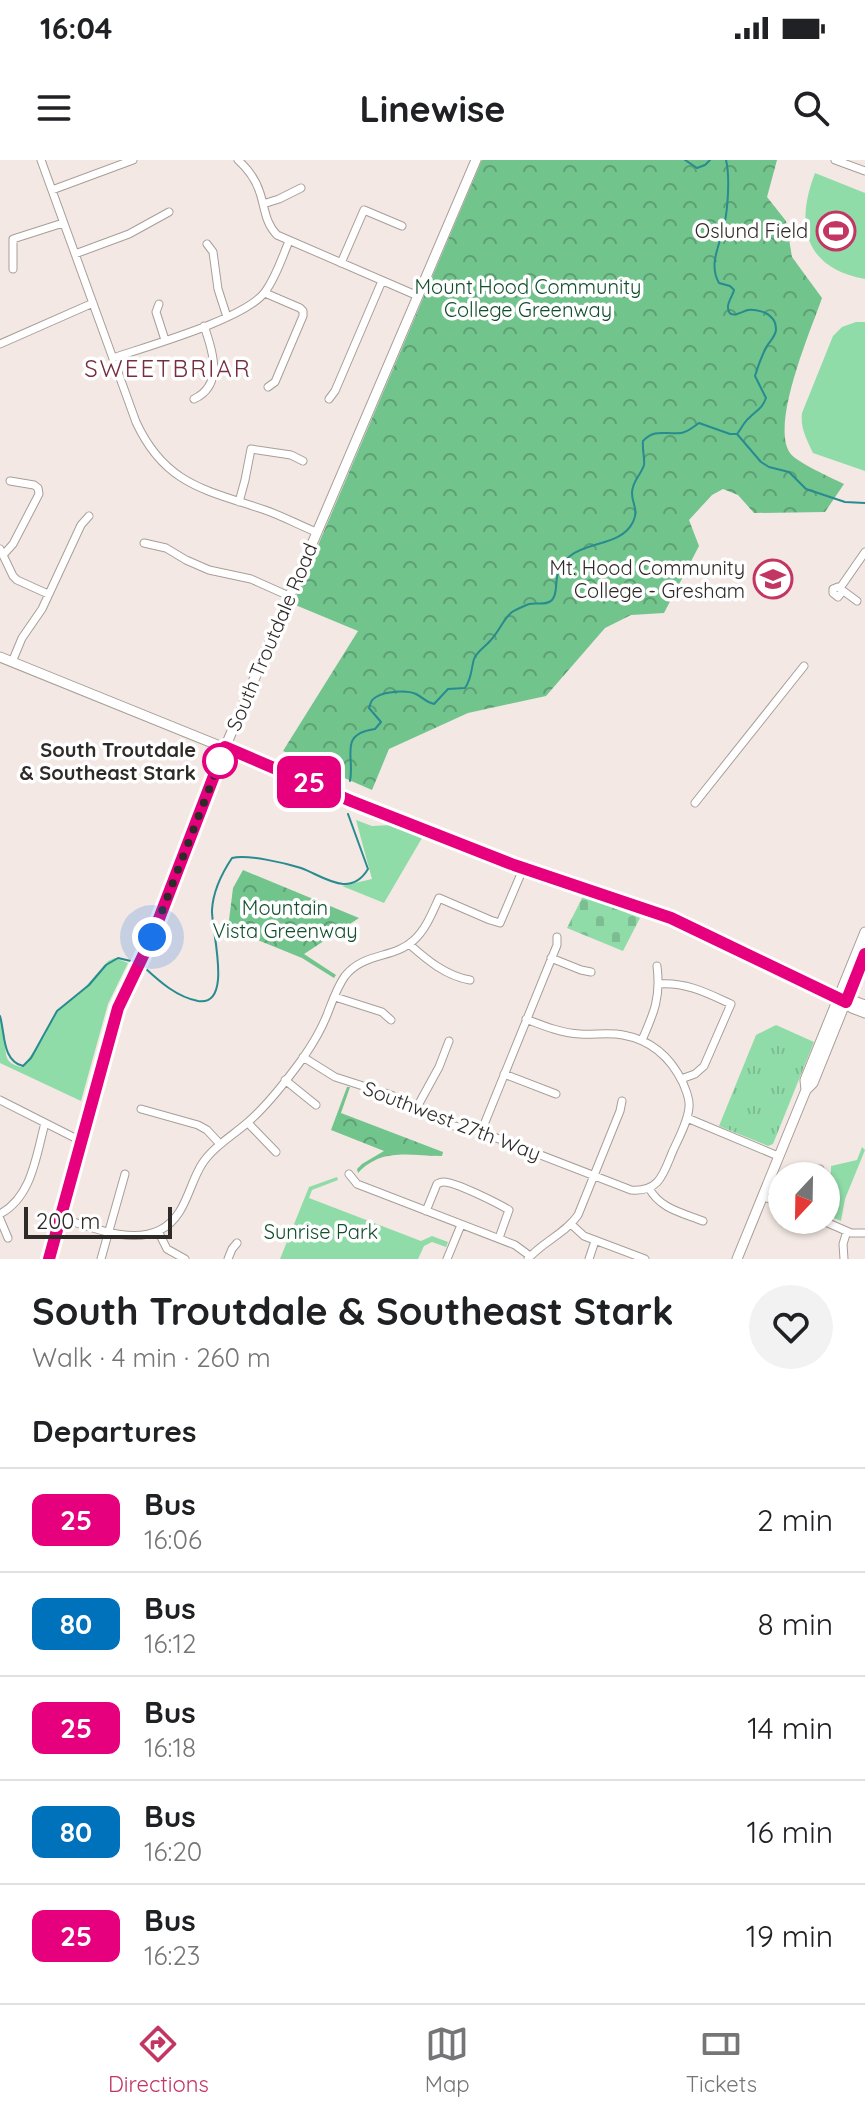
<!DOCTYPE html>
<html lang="en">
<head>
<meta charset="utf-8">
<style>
	:root { --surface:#fff; --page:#f2f2f2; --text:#202124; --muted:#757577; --line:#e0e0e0; --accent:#c33562 }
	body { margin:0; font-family:Quicksand,sans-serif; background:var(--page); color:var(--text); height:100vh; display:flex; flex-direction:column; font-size:30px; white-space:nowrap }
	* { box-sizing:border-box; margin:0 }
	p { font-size:26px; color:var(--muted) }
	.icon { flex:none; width:44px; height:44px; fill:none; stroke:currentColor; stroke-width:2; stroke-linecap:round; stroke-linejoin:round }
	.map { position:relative; height:1099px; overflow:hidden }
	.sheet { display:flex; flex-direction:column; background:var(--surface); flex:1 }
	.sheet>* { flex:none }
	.badge { padding:0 16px; border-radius:12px; font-size:28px; line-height:52px }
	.needle { width:52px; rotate:202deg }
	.buttons { position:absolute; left:768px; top:1002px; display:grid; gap:16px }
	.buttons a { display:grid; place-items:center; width:72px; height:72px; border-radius:50%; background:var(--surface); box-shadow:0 2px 6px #0004; font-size:40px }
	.scale { position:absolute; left:24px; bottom:20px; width:148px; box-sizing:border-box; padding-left:8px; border:4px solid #2e2a28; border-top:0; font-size:22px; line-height:28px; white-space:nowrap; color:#2e2a28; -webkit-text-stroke:6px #fff; paint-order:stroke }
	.you { position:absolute; width:40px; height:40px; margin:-20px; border:6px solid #fff; border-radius:50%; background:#1a73e8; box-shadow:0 0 0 12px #1a73e833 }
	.map>.badge { position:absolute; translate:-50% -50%; box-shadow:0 0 0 4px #fff }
	h2 { padding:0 32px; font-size:30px; line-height:72px }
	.round { display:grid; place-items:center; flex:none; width:84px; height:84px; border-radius:42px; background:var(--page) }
	.overview { display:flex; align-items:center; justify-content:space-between; height:136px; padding:0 32px }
	h1 { font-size:38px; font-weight:700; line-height:60px }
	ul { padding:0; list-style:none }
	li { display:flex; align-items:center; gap:24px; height:104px; padding:0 32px; border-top:2px solid var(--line) }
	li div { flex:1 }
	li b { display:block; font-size:30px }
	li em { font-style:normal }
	li .badge { min-width:88px; font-weight:700; text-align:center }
	.status { display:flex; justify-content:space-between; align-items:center; height:56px; padding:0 40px; background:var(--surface); direction:ltr }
	.status svg { height:22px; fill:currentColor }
	header { display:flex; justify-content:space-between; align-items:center; height:104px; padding:0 32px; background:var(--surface); font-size:36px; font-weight:700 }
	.tab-bar { display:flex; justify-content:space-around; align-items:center; height:112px; border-top:2px solid var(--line); background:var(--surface); font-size:22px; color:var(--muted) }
	.tab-bar a { display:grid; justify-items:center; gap:4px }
	.tab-bar .on { color:var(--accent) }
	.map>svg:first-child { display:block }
</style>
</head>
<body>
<div class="status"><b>16:04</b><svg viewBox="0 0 49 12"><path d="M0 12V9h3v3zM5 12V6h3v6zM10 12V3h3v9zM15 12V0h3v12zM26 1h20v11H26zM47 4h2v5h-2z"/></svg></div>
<header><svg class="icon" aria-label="menu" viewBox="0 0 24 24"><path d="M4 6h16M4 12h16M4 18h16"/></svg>Linewise<svg class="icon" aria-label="search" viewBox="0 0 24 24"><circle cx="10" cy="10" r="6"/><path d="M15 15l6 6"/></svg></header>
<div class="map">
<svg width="865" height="1099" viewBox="0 0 865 1099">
	<defs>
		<pattern id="grass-tufts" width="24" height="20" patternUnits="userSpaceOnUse" patternTransform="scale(2)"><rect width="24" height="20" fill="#8fdca8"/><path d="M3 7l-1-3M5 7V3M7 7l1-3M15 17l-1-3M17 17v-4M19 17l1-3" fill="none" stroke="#7cbd91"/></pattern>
		<pattern id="forest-crowns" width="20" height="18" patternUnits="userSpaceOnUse" patternTransform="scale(2)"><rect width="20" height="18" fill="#72c48d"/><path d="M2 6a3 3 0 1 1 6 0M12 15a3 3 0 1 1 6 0" fill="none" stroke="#5e9f73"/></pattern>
		<pattern id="cemetery-stones" width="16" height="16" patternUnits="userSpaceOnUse" patternTransform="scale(2)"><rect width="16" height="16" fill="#8fdca8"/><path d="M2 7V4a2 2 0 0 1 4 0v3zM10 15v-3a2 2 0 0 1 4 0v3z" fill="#7cbd91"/></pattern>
	</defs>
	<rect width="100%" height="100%" fill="#f3e8e3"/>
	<path fill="url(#grass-tufts)" d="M 776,865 L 814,882 L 773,984 L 768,986 L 719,966 L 756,875 Z"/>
	<path fill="url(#forest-crowns)" d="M 482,0 L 777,0 L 767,37 L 786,61 L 792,97 L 822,138 C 811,170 770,264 790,293 C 796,302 832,318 844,324 L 825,352 L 754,353 L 738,335 L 723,329 L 712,335 L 689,360 L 699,386 L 664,453 L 631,455 L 605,468 L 546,536 L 468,553 L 389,589 L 372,630 L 283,591 L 358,471 L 293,444 Z
		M 243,710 L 359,758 L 304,794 L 336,815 L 334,818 L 302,798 L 228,768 L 233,728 Z
		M 347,927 L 350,927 L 341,953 L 443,992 L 442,996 C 410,996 382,987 358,1013 L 357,1009 L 362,1004 L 384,991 L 331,970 Z"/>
	<path fill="url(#cemetery-stones)" d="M 583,736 L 640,758 L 623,791 L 567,768 Z"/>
	<path fill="#8fdca8" d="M 815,13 L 865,33 L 865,119 C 804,108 795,65 815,13 Z
		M 856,162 L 865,162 L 865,311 L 813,293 C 807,280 800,268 802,253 L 833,176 L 842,167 Z
		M 356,660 L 372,666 L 391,665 L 422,678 L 384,743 L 342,726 L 372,719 Z
		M 115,798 L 128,803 L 108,844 L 81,941 L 0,903 L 0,859 C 2,866 5,873 5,880 C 6,895 4,903 21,907 L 24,905 L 44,877 L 57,850 L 80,833 L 108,801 Z
		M 862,987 L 865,990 L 845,1039 L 841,1061 L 826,1055 L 826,1018 L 831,1012 L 831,1006 L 857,1000 Z
		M 337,1017 L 338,1020 L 312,1030 L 309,1038 L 421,1081 L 432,1076 L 448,1082 L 446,1087 L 432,1082 L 424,1086 L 418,1099 L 280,1099 L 309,1027 Z"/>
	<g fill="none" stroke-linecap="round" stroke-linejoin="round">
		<path stroke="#278b8f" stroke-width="2" d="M 685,0 L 697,8 L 705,5 L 710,0
			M 737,274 L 761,302 L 769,307 L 789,312 L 806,329 L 845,342 L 865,343
			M 350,621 C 355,596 338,574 375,569 L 381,562 L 369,548 C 371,542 371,540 376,537 C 385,531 407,530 416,534 C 424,538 425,542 434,544 L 448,529 L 465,528 C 472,518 471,509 474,499 C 477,491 485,487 490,481 C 499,472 503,459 512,452 C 517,449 524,446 529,444 C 536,442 547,446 552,440 C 561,430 549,413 570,396 C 588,381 621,386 633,362 C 639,350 632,344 632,333 C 632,321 641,315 644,305 C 645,298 642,289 643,281 C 655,268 666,275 681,273 C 688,272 693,267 699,263 L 730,274 L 737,274 C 741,269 744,262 749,258 C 757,250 762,249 766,238 L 755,216 C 758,206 762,195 767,186 C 770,181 775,177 776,170 C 776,166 775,161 772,158 C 767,152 756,149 748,150 C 743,151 729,161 728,148 C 727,143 733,135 734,130 L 730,126 L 719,123 C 708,104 720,85 724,66 C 728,49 730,16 726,0
			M 145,808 C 160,822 177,837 198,841 C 234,847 211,769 212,750 C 213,732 222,713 232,698 C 247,694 285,703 301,708 C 323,716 350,739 368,709 L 348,654
			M 0,856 C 5,873 2,901 23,906 L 31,898 L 57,851 L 89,825 L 106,805 L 118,798 L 135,802"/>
		<defs>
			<path id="minor" d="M 41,0 L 136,262 C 165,325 206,330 265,350 C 282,356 299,365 316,372
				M 238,0 C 248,9 256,20 260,33 C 265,48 265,63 277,75 L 418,136
				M 835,0 L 865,11
				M 52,30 L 133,0
				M 263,44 L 279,39 L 301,28
				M 207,84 L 213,92 L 218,129 L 227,157
				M 75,94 L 129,74 L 169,52
				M 341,103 L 364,50 L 402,66
				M 13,109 L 13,79 L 63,63
				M 265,133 L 300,148 L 303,151 L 303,156 L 275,222 L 268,227
				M 159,144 L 156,152 L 165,180
				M 0,184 L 93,143
				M 113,198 C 148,186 245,159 265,132 C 276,117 282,98 289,81
				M 194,239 C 224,225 213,191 204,166
				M 329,239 L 335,231 L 382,121
				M 239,342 L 245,320 L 251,289 L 291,295 L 303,301
				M 144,383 L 166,388 L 186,400 L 209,410 L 251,419 L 289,436
				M 0,389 L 13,416 L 17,420 L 48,434
				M 4,394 L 13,384 L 39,334 L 38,328 L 34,325 L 10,321
				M 840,428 L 865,392
				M 842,432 L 838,437 L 833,433 L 833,429 L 838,427 L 857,441
				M 12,502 L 22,478 L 42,449 L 81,365 L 89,356
				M 695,643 L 804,506
				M 409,784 C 427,800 446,816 470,820
				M 551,798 L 581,810 L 591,812
				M 659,824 C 686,822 707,833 731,844 L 704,906 L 695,914 L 681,919
				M 335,837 L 382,852 L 391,860
				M 642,880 C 654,853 661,837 657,806
				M 303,897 L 335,917 L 391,935 L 435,959 L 454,966 L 476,970 L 631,1030 C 659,1032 663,1015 672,993 C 678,979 688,962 689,947 C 690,938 686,931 683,923 C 671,898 651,880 623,875 C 609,872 594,875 580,874 C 561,873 544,866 526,859
				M 504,914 L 556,934
				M 285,920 L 316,945
				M 0,940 L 81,981
				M 141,949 L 198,965 L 207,970 L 220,984
				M 416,949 L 439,907 L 449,881
				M 687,958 L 778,996
				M 248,963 L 276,992
				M 481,972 L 557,785 L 557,777
				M 349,1014 L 357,1024 L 515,1085 L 530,1096
				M 817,1016 L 820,1009
				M 649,1028 C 660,1049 683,1053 703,1061
				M 762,1036 L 782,1044
				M 426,1051 L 437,1024 C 439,1023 441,1022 443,1022 C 454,1021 499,1044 509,1050 L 499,1078
				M 0,1054 C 32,1037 36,996 45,963
				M 60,1058 C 90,1066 130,1085 160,1070 C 186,1057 188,1026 202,1004 C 213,987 232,976 247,963 C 268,945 287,920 303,898 C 312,885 321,870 327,855 C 332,842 337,827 345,816 C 364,792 394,799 414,780 C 426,769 432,753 439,738 L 490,760 L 500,763 L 523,709
				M 0,1059 L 8,1078
				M 821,1060 L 851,1073 L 865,1073
				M 572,1065 L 584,1076 L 645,1099
				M 158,1071 L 167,1089 L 185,1099
				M 101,1099 L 125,1014
				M 228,1099 L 232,1089 L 237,1083
				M 447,1099 L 461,1065
				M 528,1099 C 542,1082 565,1074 578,1055 L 620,951 L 622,941
				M 589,1099 L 595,1081
				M 844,1099 L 843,1084 L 847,1071"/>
			<path id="major" d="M 0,497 L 514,705 L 671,758 L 846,842 L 852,848 L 865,853
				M 846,842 L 854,841 L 865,845
				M 806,930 L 813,923 L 865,794
				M 48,1099 L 118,848 L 147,788 L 221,597 L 476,0
				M 737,1099 L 806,930 L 805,920 L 865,772"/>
		</defs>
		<use href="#minor" stroke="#a89e99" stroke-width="9"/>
		<use href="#major" stroke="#a89e99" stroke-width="11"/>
		<use href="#minor" stroke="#fff" stroke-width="7"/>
		<use href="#major" stroke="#fff" stroke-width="9"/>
	</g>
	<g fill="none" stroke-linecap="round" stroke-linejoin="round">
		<defs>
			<path id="line" d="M 49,1099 L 118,848 L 152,777 L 225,587 L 351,641 L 514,705 L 671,758 L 846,842 L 865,794"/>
		</defs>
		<use href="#line" stroke="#fff" stroke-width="18"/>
		<use href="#line" stroke="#e6007e" stroke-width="12"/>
		<path stroke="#2e2a28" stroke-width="8" stroke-dasharray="0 14.4" d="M 152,777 L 220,601"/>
	</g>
	<defs>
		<symbol id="stadium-ring" viewBox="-11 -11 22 22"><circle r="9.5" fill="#fff" stroke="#c33562" stroke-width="1.5"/><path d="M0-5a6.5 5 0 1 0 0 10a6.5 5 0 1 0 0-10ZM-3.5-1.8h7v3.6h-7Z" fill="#c33562"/></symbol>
		<symbol id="university-ring" viewBox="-11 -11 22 22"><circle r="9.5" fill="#fff" stroke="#c33562" stroke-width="1.5"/><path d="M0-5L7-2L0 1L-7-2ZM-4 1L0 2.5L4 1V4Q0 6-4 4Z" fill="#c33562"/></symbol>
	</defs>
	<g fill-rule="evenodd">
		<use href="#stadium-ring" x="814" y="49" width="44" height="44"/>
		<use href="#university-ring" x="751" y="397" width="44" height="44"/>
	</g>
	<circle fill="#fff" stroke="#e6007e" stroke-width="4" cx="220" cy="601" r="16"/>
	<g text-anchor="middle" stroke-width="7" stroke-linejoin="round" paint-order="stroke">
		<g font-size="20" fill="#2e2a28" stroke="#fff" text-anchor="end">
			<text x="808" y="78">Oslund Field</text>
			<text x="745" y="415">Mt. Hood Community<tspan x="745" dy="23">College - Gresham</tspan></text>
		</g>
		<g font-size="20" fill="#114f2c" stroke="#fff">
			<text x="528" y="134">Mount Hood Community<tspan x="528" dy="23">College Greenway</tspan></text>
			<text x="285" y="755">Mountain<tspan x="285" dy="23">Vista Greenway</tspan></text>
			<text x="321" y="1079">Sunrise Park</text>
		</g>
		<g font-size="20" fill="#2e2a28" stroke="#fff">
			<text transform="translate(272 477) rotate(-67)" y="7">South Troutdale Road</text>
			<text transform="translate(452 961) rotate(21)" y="7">Southwest 27th Way</text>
		</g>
		<g font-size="20" font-weight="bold" fill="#2e2a28" stroke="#fff" text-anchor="end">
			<text x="196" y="597">South Troutdale<tspan x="196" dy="23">&amp; Southeast Stark</tspan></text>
		</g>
		<g font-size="24" letter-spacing="2" fill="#752f41" stroke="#fff">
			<text x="168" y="217">SWEETBRIAR</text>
		</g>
	</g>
</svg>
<div class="buttons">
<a><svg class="needle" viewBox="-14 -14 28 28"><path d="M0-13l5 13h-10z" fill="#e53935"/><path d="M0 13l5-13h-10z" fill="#757577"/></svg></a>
</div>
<div class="scale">200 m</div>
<div class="you" style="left:152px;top:777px"></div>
<b class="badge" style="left:309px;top:622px;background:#e6007e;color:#fff">25</b>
</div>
<section class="sheet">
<div class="overview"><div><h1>South Troutdale &amp; Southeast Stark</h1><p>Walk · 4 min · 260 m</p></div><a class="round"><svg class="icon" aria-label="heart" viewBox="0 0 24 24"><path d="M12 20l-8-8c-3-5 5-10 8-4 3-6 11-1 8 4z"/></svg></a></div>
<h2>Departures</h2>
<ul>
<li><span class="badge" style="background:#e6007e;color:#fff">25</span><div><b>Bus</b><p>16:06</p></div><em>2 min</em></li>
<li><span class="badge" style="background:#0072bc;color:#fff">80</span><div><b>Bus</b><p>16:12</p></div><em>8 min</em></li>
<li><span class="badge" style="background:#e6007e;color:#fff">25</span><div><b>Bus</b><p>16:18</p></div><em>14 min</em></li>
<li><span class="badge" style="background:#0072bc;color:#fff">80</span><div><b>Bus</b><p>16:20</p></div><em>16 min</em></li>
<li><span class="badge" style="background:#e6007e;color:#fff">25</span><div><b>Bus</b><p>16:23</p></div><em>19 min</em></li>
</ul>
</section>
<nav class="tab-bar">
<a class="on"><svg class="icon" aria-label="directions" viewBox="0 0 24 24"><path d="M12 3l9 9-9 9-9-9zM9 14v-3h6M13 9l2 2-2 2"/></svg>Directions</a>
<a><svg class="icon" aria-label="map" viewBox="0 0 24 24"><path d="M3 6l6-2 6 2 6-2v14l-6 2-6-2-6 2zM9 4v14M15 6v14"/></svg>Map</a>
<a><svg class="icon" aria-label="tickets" viewBox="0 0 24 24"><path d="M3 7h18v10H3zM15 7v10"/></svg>Tickets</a>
</nav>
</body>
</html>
